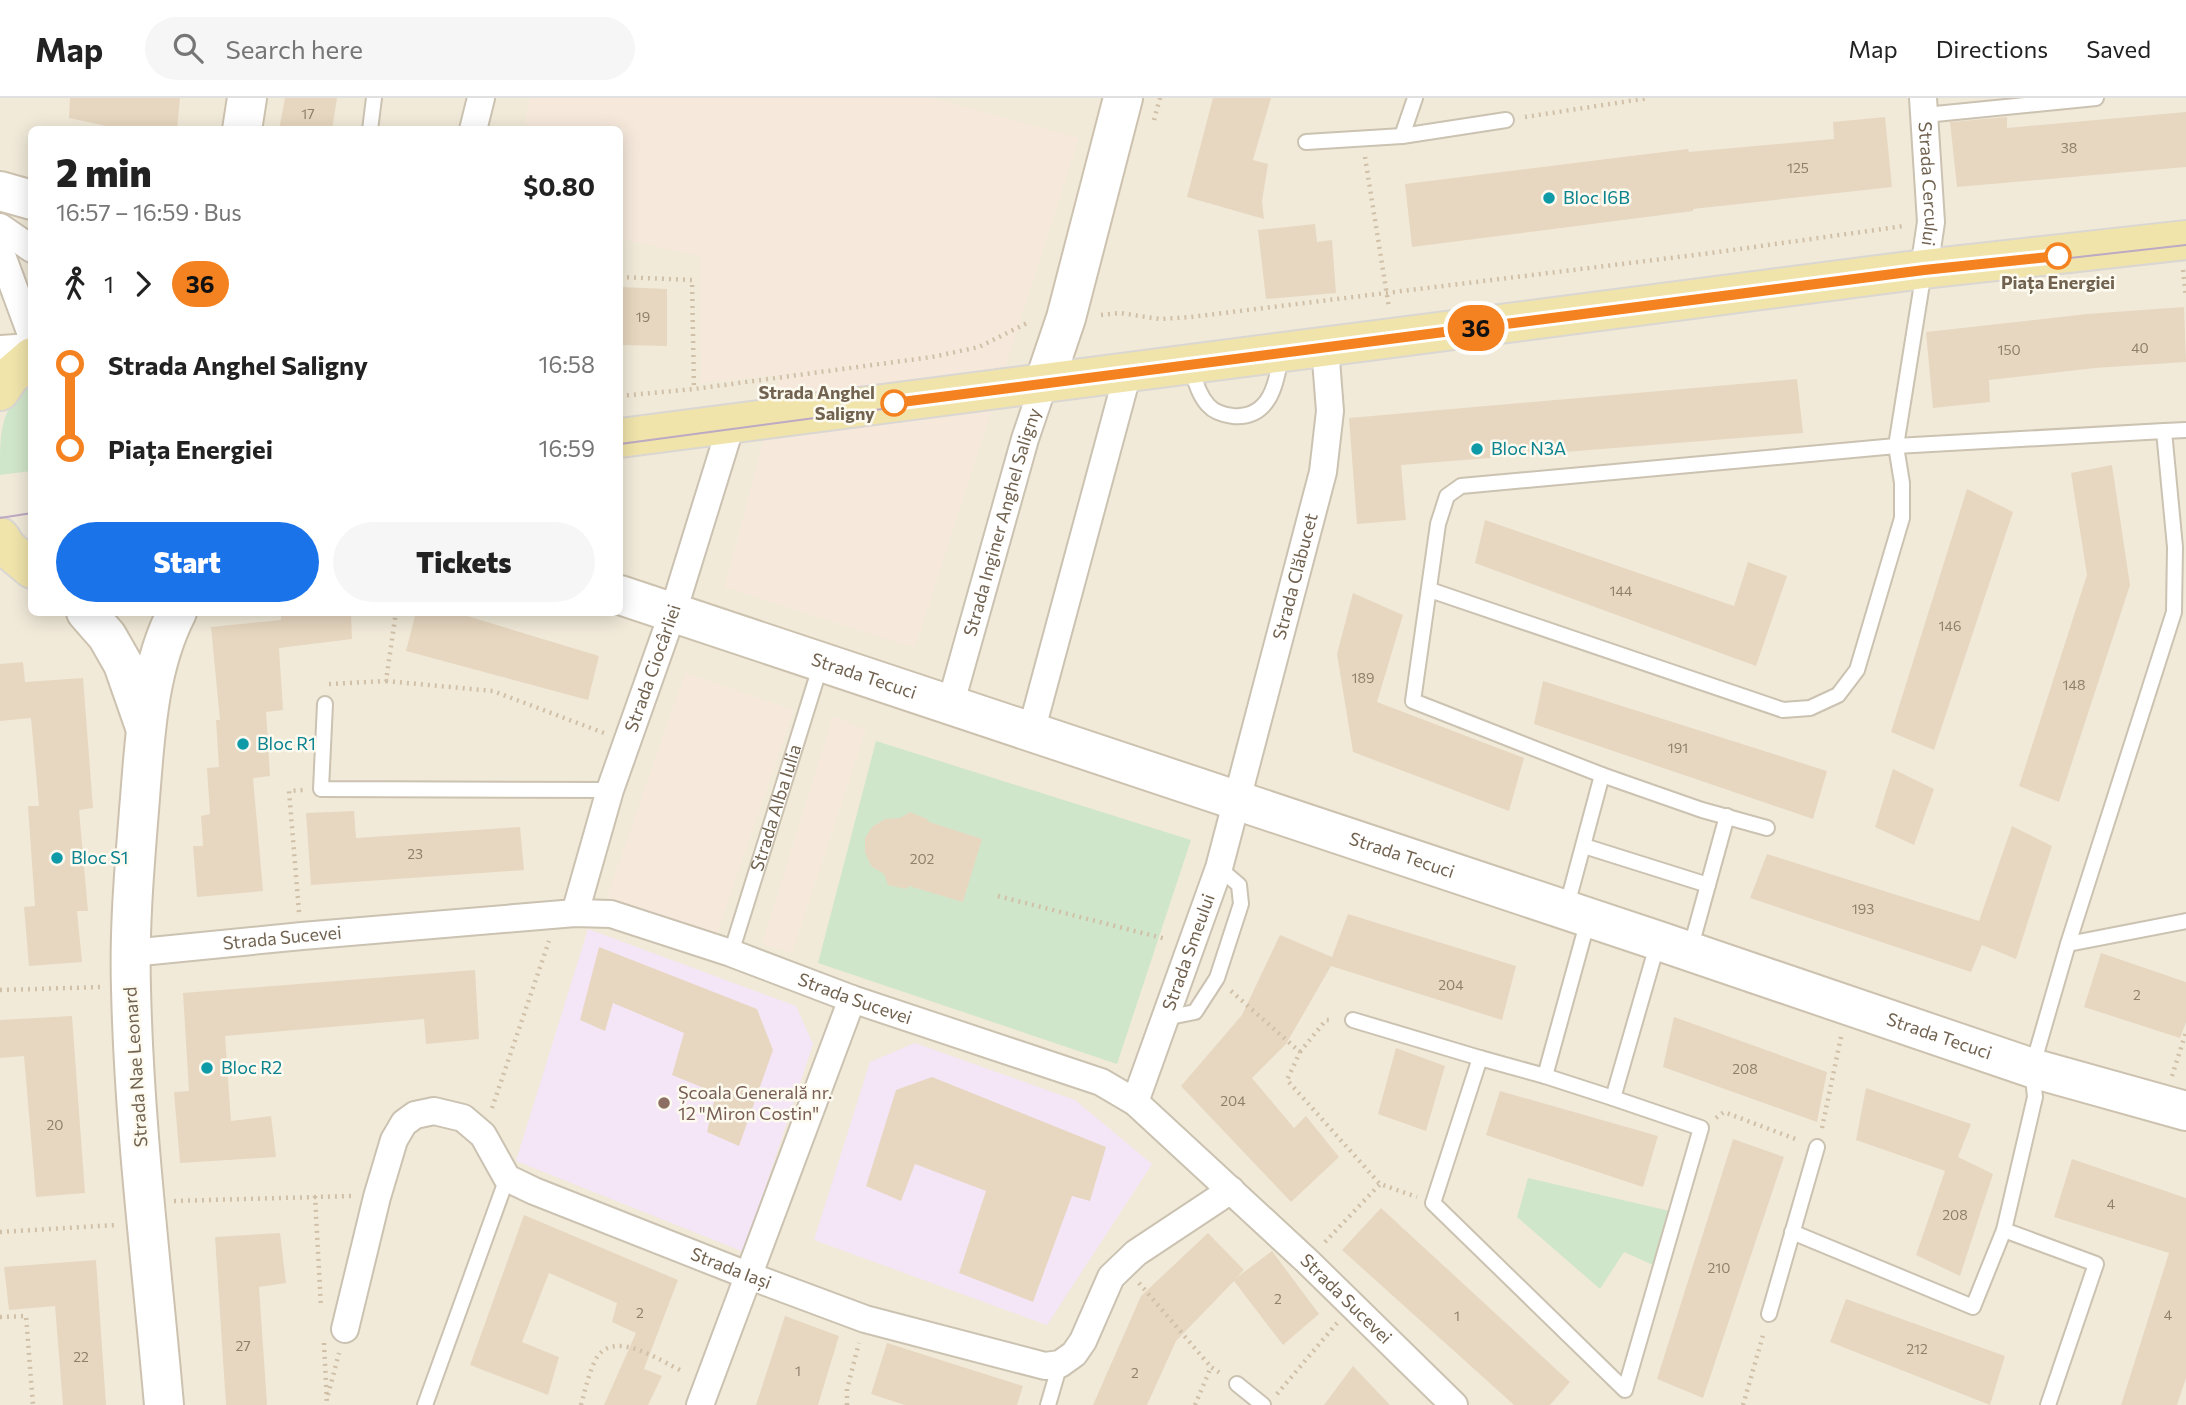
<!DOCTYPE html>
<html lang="en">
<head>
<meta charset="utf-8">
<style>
	:root { --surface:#fff; --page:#f6f6f6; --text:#222; --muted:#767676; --line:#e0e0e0; --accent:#1a73e8 }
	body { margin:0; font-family:Commissioner,sans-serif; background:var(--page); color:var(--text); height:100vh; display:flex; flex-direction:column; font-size:26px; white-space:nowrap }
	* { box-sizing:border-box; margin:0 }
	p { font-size:23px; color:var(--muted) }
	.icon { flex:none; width:38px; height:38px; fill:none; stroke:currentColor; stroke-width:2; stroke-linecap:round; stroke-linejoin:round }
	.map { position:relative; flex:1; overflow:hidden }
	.side { position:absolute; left:28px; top:28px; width:595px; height:490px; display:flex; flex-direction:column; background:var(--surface); border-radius:10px; box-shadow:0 4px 18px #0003 }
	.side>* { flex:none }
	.badge { padding:0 14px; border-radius:23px; font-size:24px; line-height:46px }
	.map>.badge { position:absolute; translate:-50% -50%; box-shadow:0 0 0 4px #fff }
	.legs { display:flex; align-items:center; gap:10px; height:77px; padding:0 28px; font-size:23px }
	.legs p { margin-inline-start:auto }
	.headline { display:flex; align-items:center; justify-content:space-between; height:119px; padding:0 28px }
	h1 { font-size:38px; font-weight:800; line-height:52px }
	.primary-button { display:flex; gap:14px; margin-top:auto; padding:14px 28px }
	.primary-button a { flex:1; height:80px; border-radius:42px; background:var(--accent); color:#fff; font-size:28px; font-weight:800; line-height:80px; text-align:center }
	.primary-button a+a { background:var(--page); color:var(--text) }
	ul { padding:0 28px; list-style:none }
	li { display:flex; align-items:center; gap:24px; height:84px; font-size:26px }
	li i { display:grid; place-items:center; width:10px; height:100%; margin:0 9px; background:currentColor }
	li i::after { content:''; width:18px; height:18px; margin:-9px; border:5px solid; border-radius:50%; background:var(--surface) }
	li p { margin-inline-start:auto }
	li:first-child i { background:linear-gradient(#0000 50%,currentColor 0) }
	li:last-child i { background:linear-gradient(currentColor 50%,#0000 0) }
	header { display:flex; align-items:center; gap:42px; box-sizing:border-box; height:98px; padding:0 35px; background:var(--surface); border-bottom:2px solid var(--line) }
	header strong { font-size:33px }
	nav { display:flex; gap:38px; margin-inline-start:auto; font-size:24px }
	.search { width:490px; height:63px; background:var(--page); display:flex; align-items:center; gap:18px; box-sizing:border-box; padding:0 24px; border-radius:38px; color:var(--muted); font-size:26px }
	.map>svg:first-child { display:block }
</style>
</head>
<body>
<header>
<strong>Map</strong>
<div class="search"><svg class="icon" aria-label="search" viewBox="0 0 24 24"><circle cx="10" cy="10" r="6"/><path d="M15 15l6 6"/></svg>Search here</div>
<nav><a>Map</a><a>Directions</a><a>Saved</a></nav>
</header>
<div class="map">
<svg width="2186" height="1307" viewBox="0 0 2186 1307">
	<rect width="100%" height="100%" fill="#faf7ea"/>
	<path fill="#f1ead9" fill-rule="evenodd" d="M 0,0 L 2186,0 L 2186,1307 L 0,1307 ZM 32,32 L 620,32 L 620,514 L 32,514 Z"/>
	<path fill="#f6e9dc" d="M 530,0 L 932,0 L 1079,40 L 915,550 L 725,489 L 780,277 L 701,285 L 700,158 L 620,141 L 620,32 L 523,32 Z
		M 685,575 L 794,612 L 717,836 L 607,799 Z
		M 833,618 L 866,632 L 792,855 L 762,846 Z"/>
	<path fill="#f4e6f7" d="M 588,831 L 796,908 L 813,946 L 744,1154 L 516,1063 Z
		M 915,945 L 1075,1002 L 1152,1066 L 1047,1227 L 814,1142 L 870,964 Z"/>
	<path fill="#d0e6ca" d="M 31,280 L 31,373 L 0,377 C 0,328 0,316 31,280 Z
		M 876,643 L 1191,742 L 1117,966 L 818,865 Z
		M 1528,1080 L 1670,1113 L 1653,1167 L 1624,1154 L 1600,1191 L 1517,1119 Z"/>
	<path fill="#e7d7c0" d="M 70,0 L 180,0 L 177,32 L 125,32 L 69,20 Z
		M 285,0 L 337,0 L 332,32 L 279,32 Z
		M 1213,0 L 1271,0 L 1253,62 L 1268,66 L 1262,103 L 1264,121 L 1187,99 Z
		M 2186,14 L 2186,69 L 1957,89 L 1950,24 L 2007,19 L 2007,30 Z
		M 1885,19 L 1892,89 L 1693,111 L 1693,113 L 1412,149 L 1405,86 L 1688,51 L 1689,54 L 1834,41 L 1833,24 Z
		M 1315,126 L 1317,144 L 1332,142 L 1336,195 L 1266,201 L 1258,132 Z
		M 620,189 L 667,191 L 667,248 L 620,247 Z
		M 2184,209 L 2186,264 L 2095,270 L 1989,282 L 1990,304 L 1933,310 L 1926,234 L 2087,216 Z
		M 1797,281 L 1803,335 L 1401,367 L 1406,422 L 1357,426 L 1349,320 Z
		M 2112,367 L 2130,487 L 2059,704 L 2019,688 L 2087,477 L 2071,375 Z
		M 1967,391 L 2013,414 L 1934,652 L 1891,634 Z
		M 1485,422 L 1734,508 L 1748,464 L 1787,478 L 1756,568 L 1475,465 Z
		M 1353,495 L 1403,517 L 1377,604 L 1524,660 L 1509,713 L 1353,654 L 1337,556 Z
		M 281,514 L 351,514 L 352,541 L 279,550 L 283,612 L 266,614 L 270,678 L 253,680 L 263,793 L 197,799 L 193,748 L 203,748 L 201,718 L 210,716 L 207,670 L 219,669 L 216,622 L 220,622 L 211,529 L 281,522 Z
		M 416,514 L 454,514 L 599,558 L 588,602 L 406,553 Z
		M 23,564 L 25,584 L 83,580 L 93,710 L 79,712 L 88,813 L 77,813 L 82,864 L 29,868 L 24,809 L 35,808 L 28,708 L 39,708 L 31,620 L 0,623 L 0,566 Z
		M 1543,583 L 1827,673 L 1813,721 L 1534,626 Z
		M 1893,671 L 1934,691 L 1914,747 L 1875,729 Z
		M 354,713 L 356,740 L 520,729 L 524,772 L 311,787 L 306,715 Z
		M 910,714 L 927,721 L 929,724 L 982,741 L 963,804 L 909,788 L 906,791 L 888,787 L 884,776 L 871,768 L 865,754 L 865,740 L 872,729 L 885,721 L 900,720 Z
		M 2012,728 L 2052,748 L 2016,861 L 1982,847 L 1971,874 L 1750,800 L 1767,756 L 1979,823 Z
		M 1348,816 L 1516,868 L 1502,922 L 1331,868 L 1286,946 L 1252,980 L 1294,1030 L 1306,1018 L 1339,1059 L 1291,1104 L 1181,988 L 1242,917 L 1280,837 L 1332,859 Z
		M 599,849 L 757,911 L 773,952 L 739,1048 L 707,1034 L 716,995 L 672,977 L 684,935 L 613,905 L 605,933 L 580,922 Z
		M 2101,855 L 2186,884 L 2186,924 L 2180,940 L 2084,909 Z
		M 475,872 L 479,941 L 426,946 L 424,921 L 225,938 L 231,1023 L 271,1018 L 276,1059 L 180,1065 L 174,994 L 189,993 L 183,895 Z
		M 72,918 L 85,1095 L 36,1099 L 24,958 L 0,960 L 0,922 Z
		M 1674,919 L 1827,974 L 1817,1024 L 1663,969 Z
		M 1396,950 L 1445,968 L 1426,1033 L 1378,1016 Z
		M 932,979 L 1106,1049 L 1090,1103 L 1072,1098 L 1033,1204 L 959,1175 L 986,1093 L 915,1066 L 901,1103 L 866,1088 L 896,992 Z
		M 1866,990 L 1971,1026 L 1958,1059 L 1993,1076 L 1960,1178 L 1916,1157 L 1945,1073 L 1856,1042 Z
		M 1500,993 L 1658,1038 L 1643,1089 L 1486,1037 Z
		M 1733,1041 L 1784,1059 L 1703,1300 L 1657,1281 Z
		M 2072,1061 L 2186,1100 L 2186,1280 L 2177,1307 L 2121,1307 L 2169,1155 L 2054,1119 Z
		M 1381,1110 L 1570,1284 L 1550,1307 L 1514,1307 L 1342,1152 Z
		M 524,1117 L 678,1182 L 644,1271 L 662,1278 L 648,1307 L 604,1307 L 636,1235 L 612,1224 L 617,1205 L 549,1175 L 522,1244 L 559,1259 L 548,1297 L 470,1267 Z
		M 280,1135 L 286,1185 L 259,1189 L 267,1307 L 226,1307 L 215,1139 Z
		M 1208,1135 L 1244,1172 L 1236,1180 L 1272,1153 L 1319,1216 L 1283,1247 L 1234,1183 L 1176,1243 L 1147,1307 L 1093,1307 L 1141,1198 Z
		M 96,1162 L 106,1307 L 63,1307 L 55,1208 L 9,1212 L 4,1169 Z
		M 1846,1201 L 2005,1258 L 1990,1307 L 1830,1244 Z
		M 785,1218 L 839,1238 L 818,1307 L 756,1307 Z
		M 887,1245 L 1023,1288 L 1017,1307 L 905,1307 L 871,1296 Z
		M 1353,1268 L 1390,1307 L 1324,1307 Z"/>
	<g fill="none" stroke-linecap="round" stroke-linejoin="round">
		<defs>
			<g id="lane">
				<path d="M 1925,17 L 2096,0"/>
				<path d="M 370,32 L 374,0"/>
				<path d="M 1402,38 L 1415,0"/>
				<path d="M 1306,44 L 1402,38 L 1506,22"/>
				<path d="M 1924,173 L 1896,348 L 2164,333 L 2175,449 L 2174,514 L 2068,846 L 2032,970 L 2035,999 L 2004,1132 L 2096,1166 L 2048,1307"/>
				<path d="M 1190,267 C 1195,281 1198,296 1208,307 C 1214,314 1224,317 1233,318 C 1270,321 1277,285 1281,256"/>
				<path d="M 2164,333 L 2186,332"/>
				<path d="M 1430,492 L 1783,612 L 1810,610 L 1838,597 L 1857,572 L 1902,420 L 1902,385 L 1896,348 L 1461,388 L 1447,398 L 1438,426 L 1413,603 L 1602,677 L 1566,811"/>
				<path d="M 325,606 L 321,691 L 610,692"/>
				<path d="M 1602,677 L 1702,712 L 1767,730"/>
				<path d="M 1584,748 L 1708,787"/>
				<path d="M 1588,822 L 1545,978 L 1480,960 L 1433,1105 L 1625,1292 L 1701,1030 L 1613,1000 L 1658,844"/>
				<path d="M 2068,846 L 2186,823"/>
				<path d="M 1690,852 L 1727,718"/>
				<path id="s1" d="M 731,855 L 821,566"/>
				<path d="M 1165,920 L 1195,914 L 1217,880 L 1241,806 L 1239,787 L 1219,770"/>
				<path d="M 1353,922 L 1480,960"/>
				<path d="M 1545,978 L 1613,1000"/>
				<path d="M 1792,1134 L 1973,1209 L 2004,1132"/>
				<path d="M 1769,1216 L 1817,1049"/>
				<path d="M 1237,1286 L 1263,1307"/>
				<path d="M 425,1307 L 507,1080"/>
				<path d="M 1048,1307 L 1060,1266"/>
			</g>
			<g id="street">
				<path id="s2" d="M 1923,0 L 1931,124 L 1924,171"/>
				<path d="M 473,32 L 481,0"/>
				<path d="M 0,129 L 32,151"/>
				<path d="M 0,152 L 32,239"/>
				<path id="s3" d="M 950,608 L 1025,341 L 1044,285"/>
				<path d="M 1031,634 L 1128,274"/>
				<path id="s4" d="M 575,815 L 610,692 L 673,514 L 731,327"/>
				<path id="s5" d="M 131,855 L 302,838 L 575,815 L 611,816 L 731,855 L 852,901 L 1101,984 L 1135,1004 L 1307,1163 L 1454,1307"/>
				<path id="s6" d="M 1135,1004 L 1219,770 L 1323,374 L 1330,313 L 1325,249"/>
				<path id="s7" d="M 345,1231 L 377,1099 L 394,1042 L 404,1025 L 415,1017 L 434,1013 L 463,1020 L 483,1037 L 507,1080 L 534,1093 L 747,1177 L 865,1221 L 1045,1268 L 1060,1266 L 1074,1256 L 1083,1243 L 1111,1179 L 1136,1155 L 1231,1092"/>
				<path d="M 700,1307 L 852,901"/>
			</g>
			<g id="secondary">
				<path d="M 242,32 L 247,0"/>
				<path d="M 0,93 L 32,102"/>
				<path d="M 0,257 L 32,255"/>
				<path d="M 1044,285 L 1066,220 L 1123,0"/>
				<path id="s8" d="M 620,497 L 1659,843 L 2032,970 L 2186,1013"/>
				<path d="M 86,514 L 107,538 L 123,566 L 145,629"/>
				<path d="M 164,1307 C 152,1169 134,1029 131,890 C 129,827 135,763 140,700 C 145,639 148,570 177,514"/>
			</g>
			<path id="primary" d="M 0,293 L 10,278 L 32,259
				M 620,340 L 1924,171 L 2186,142
				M 0,439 L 7,450 L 32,471"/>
		</defs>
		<use href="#lane" stroke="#cbc2b1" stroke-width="18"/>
		<use href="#street" stroke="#cbc2b1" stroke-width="30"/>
		<use href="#secondary" stroke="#cdc2af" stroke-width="42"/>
		<use href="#primary" stroke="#dad6d2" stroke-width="42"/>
		<path stroke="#d1c0a8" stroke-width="4.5" stroke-dasharray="2 5" stroke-linecap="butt" d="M 1525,19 L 1649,0
			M 1154,22 L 1160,0
			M 1365,59 L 1389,210
			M 2183,172 L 2186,199
			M 620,179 L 692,182 L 694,292
			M 1101,217 L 1120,215 L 1160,221 L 1191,219 L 1711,155 L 1904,128
			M 620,298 L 694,291 L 932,259 L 979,249 L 1029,224
			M 386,583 L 493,593 L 604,635
			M 329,586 L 386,583 L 396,514
			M 998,798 L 1166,841
			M 299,814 L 289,693 L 303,692
			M 0,892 L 101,889
			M 1231,893 L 1300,954 L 1287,982 L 1380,1086 L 1417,1099
			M 1300,954 L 1326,922 L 1333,922
			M 2172,978 L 2186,934
			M 492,1010 L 549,843
			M 1716,1020 L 1724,1014 L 1798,1042
			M 1822,1030 L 1841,939
			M 315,1098 L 321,1209
			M 174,1103 L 351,1098
			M 0,1134 L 116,1127
			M 1325,1144 L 1380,1086
			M 1139,1185 L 1211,1269
			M 0,1219 L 26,1218 L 33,1307
			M 324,1245 L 327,1307
			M 1277,1296 L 1337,1225
			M 328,1297 L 339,1255
			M 581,1307 C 585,1293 588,1278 594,1265 C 610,1227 660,1263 684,1274
			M 847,1307 L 847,1291 L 859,1245
			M 1195,1307 L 1211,1269 L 1223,1277
			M 1743,1307 L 1764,1234"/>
		<use href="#lane" stroke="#fff" stroke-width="14"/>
		<use href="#street" stroke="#fff" stroke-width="26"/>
		<use href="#secondary" stroke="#fff" stroke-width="38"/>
		<use href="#primary" stroke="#f0e4ab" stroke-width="38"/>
		<path stroke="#bca9c3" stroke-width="2" d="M 620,346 L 1191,270 L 1962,172 L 2186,147
			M 0,420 L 32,415"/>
	</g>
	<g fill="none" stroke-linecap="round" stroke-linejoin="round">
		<defs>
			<path id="line-1" d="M 894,305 L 1924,172 L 2058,158"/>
		</defs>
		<use href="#line-1" stroke="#fff" stroke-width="16"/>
		<use href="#line-1" stroke="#f58220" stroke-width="10"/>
	</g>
	<g fill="#0f9aa8" stroke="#fdfaf0" stroke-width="2.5">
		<circle cx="1549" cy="100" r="7"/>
		<circle cx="1477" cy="351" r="7"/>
		<circle cx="243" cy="646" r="7"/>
		<circle cx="57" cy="760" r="7"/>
		<circle cx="207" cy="970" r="7"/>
	</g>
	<g fill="#fff" stroke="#f58220" stroke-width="3.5">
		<circle cx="2058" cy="158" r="12"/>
		<circle cx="894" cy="305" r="12"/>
	</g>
	<circle fill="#8d6e63" stroke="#fdfaf0" stroke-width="2.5" cx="664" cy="1005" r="7"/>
	<g text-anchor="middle" stroke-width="5" stroke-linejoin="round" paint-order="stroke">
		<g font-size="14" fill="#8f806c">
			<text x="308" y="21">17</text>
			<text x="2069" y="55">38</text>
			<text x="1798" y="75">125</text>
			<text x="643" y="224">19</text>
			<text x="2140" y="255">40</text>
			<text x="2009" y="257">150</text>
			<text x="1621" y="498">144</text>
			<text x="1950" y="533">146</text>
			<text x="1363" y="585">189</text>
			<text x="2074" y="592">148</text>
			<text x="1678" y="655">191</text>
			<text x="415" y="761">23</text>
			<text x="922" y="766">202</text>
			<text x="1863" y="816">193</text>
			<text x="1451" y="892">204</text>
			<text x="2137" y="902">2</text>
			<text x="1745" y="976">208</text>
			<text x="1233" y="1008">204</text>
			<text x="55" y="1032">20</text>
			<text x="2111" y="1111">4</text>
			<text x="1955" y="1122">208</text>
			<text x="1719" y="1175">210</text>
			<text x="1278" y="1206">2</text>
			<text x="640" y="1220">2</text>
			<text x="2168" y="1222">4</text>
			<text x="1457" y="1223">1</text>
			<text x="243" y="1253">27</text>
			<text x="1917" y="1256">212</text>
			<text x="81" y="1264">22</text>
			<text x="798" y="1278">1</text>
			<text x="1135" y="1280">2</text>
		</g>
		<g font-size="18" fill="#726350" stroke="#fdfaf0">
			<text dy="6" stroke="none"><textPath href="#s2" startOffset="86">Strada Cercului</textPath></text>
			<text dy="6" stroke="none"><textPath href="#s3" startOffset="191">Strada Inginer Anghel Saligny</textPath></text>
			<text dy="6" stroke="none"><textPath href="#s6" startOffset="550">Strada Clăbucet</textPath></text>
			<text dy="6" stroke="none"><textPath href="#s4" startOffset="257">Strada Ciocârliei</textPath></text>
			<text dy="6" stroke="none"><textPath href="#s8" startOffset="257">Strada Tecuci</textPath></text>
			<text dy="6" stroke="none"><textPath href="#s1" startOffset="152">Strada Alba Iulia</textPath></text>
			<text dy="6" stroke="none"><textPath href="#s8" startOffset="824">Strada Tecuci</textPath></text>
			<text dy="6" stroke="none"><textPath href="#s5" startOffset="152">Strada Sucevei</textPath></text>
			<text dy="6" stroke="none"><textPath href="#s6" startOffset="159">Strada Smeului</textPath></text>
			<text dy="6" stroke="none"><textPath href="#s5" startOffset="740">Strada Sucevei</textPath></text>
			<text dy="6" stroke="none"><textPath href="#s8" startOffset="1391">Strada Tecuci</textPath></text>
			<text transform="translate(136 969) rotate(-94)" y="6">Strada Nae Leonard</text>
			<text dy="6" stroke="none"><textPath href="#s7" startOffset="595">Strada Iași</textPath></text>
			<text dy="6" stroke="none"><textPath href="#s5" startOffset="1328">Strada Sucevei</textPath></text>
		</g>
		<g font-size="18" fill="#0d838f" stroke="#fdfaf0" text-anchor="start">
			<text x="1563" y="106">Bloc I6B</text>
			<text x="1491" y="357">Bloc N3A</text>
			<text x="257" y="652">Bloc R1</text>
			<text x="71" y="766">Bloc S1</text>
			<text x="221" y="976">Bloc R2</text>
		</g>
		<g font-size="18" font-weight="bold" fill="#726350" stroke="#fdfaf0">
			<text x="2058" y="191">Piața Energiei</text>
			<text x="875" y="301" text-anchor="end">Strada Anghel<tspan x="875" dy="21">Saligny</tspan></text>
		</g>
		<g font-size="18" fill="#785e54" stroke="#fdfaf0" text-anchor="start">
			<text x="678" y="1001">Școala Generală nr.<tspan x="678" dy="21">12 "Miron Costin"</tspan></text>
		</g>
	</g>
</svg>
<b class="badge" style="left:1476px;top:230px;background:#f58220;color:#111">36</b>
<section class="side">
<div class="headline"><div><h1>2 min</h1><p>16:57 – 16:59 · Bus</p></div><b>$0.80</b></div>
<div class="legs"><svg class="icon" aria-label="walk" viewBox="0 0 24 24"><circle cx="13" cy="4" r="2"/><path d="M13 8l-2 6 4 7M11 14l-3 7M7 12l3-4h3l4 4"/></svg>1<svg class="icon" aria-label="forward" viewBox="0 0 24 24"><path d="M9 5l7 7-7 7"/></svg><b class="badge" style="background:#f58220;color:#111">36</b></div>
<ul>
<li><i style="color:#f58220"></i><b>Strada Anghel Saligny</b><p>16:58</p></li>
<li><i style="color:#f58220"></i><b>Piața Energiei</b><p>16:59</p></li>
</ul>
<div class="primary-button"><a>Start</a><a>Tickets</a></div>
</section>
</div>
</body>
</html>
